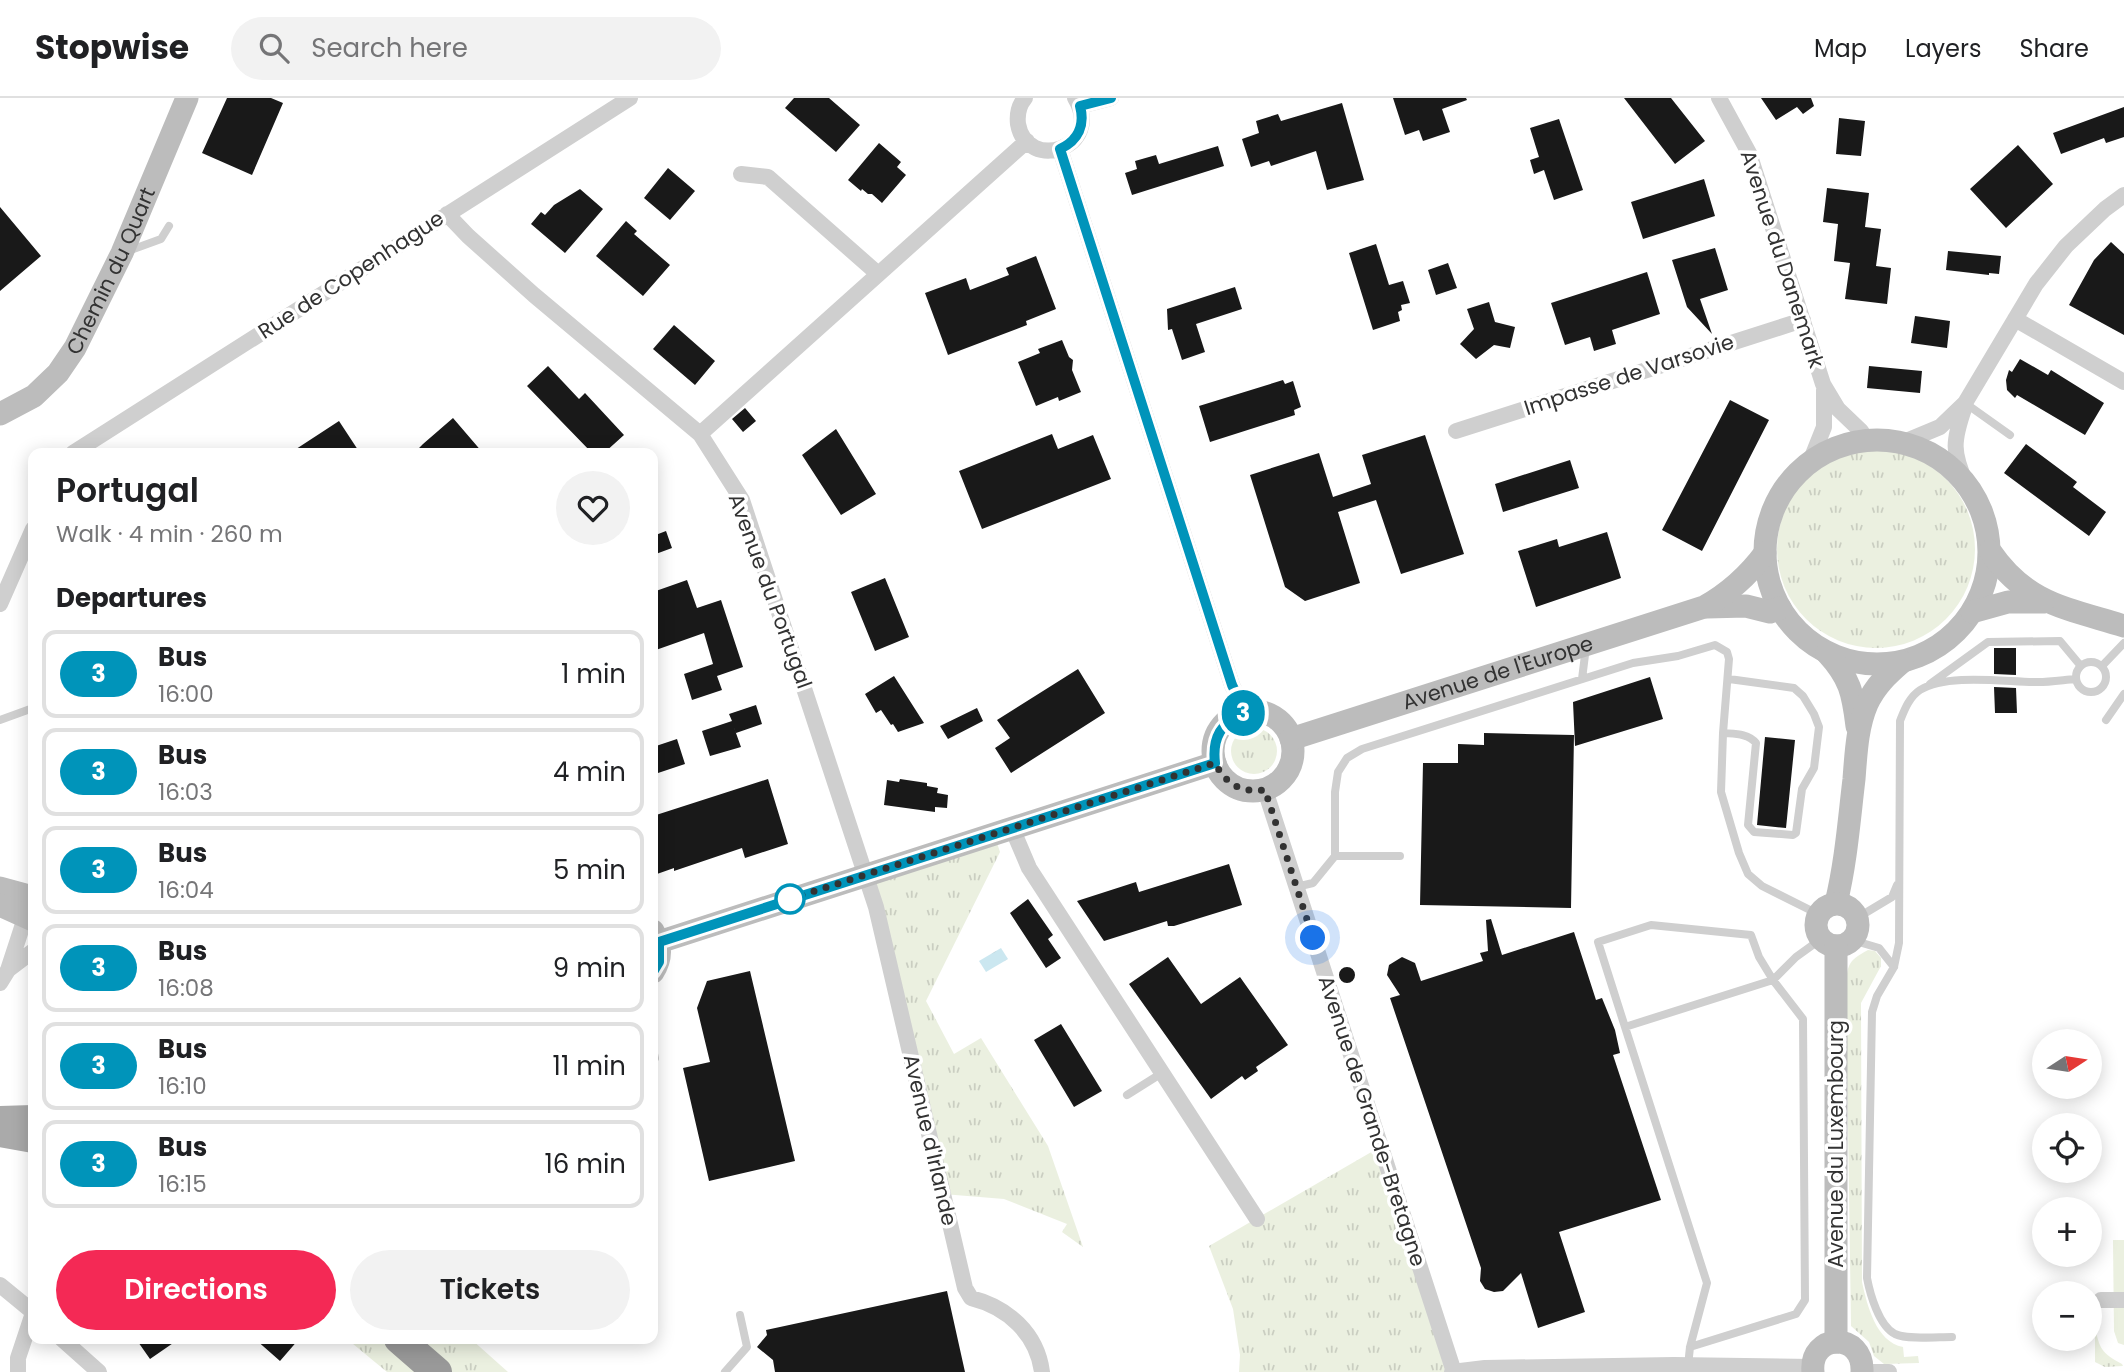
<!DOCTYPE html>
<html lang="en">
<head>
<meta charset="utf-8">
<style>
	:root { --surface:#fff; --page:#f2f2f2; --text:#202124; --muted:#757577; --line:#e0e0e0; --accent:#f42955 }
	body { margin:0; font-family:Poppins,sans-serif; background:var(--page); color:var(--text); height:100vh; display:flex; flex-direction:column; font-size:26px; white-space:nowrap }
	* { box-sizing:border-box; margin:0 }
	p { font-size:23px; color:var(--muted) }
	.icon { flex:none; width:38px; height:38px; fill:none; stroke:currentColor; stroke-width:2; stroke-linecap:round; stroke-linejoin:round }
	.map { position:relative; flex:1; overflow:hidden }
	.side { position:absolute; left:28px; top:350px; width:630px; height:896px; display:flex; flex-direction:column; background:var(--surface); border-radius:14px; box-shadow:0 4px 18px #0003 }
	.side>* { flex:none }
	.badge { padding:0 14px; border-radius:23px; font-size:24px; line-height:46px }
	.needle { width:46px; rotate:78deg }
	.controls { position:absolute; left:2032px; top:931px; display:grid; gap:14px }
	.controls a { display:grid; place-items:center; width:70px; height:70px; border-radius:50%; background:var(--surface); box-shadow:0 4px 18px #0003; font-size:35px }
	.you { position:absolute; width:35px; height:35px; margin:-18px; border:5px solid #fff; border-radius:50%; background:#1a73e8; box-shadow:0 0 0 10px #1a73e833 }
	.map>.badge { position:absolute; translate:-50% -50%; box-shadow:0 0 0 4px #fff }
	h2 { padding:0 28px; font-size:26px; line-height:63px }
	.round { display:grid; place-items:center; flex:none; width:74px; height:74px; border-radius:37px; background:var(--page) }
	.head { display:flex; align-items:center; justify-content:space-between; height:119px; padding:0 28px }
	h1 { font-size:33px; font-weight:600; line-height:52px }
	.cta { display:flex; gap:14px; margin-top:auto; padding:14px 28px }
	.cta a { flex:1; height:80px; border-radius:42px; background:var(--accent); color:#fff; font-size:28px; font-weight:600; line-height:80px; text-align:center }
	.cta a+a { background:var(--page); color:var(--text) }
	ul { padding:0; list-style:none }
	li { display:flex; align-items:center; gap:21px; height:88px; margin:0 14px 10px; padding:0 14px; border:4px solid var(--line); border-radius:14px }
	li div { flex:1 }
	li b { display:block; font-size:26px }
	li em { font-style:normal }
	li .badge { min-width:77px; font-weight:700; text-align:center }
	header { display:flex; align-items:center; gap:42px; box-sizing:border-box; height:98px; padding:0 35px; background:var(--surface); border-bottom:2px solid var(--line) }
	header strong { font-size:33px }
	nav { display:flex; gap:38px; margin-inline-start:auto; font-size:24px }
	.search { width:490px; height:63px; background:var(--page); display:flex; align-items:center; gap:18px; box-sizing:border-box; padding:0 24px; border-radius:38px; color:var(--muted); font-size:26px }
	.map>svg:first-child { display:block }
</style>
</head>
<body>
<header>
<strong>Stopwise</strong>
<div class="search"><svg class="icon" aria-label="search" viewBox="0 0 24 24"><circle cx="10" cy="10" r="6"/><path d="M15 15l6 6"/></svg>Search here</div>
<nav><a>Map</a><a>Layers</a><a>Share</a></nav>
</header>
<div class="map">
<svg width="2124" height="1274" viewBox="0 0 2124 1274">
	<defs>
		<pattern id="grass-tufts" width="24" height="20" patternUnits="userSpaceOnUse" patternTransform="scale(1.75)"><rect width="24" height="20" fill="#ebf0e0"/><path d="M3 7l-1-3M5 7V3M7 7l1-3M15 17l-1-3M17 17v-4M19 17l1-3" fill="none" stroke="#cacec1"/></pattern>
		<pattern id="water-ripples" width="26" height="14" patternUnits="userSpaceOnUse" patternTransform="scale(1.75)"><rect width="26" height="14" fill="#cbe7f0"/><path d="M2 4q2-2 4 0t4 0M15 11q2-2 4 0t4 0" fill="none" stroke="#afc7ce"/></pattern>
	</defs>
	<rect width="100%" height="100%" fill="#fff"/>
	<path fill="url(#grass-tufts)" d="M1777 451a99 99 0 1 1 198 0a99 99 0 1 1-198 0Z
		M1231 653a23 23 0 1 1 46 0a23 23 0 1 1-46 0Z
		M 994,736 L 1000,754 L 926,903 L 954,956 L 981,940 L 1048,1048 L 1083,1149 L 1062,1134 L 1067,1126 L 1004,1101 L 943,1096 L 866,776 Z
		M 1868,852 L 1875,853 L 1881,860 L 1881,868 L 1861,905 L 1862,1184 C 1867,1207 1876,1244 1903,1249 L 1904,1259 L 1918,1258 L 1919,1265 L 1884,1266 L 1874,1258 L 1869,1244 L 1851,1228 L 1846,891 C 1847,868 1847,863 1868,852 Z
		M 1380,1049 L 1452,1274 L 1239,1274 L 1240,1257 L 1233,1211 L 1209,1148 Z
		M 2095,1228 C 2099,1251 2102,1255 2122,1266 L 2123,1268 L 2105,1269 L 2095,1264 Z
		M 347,1241 L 471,1241 L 508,1274 L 387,1274 Z"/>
	<path fill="#ebf0e0" d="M 2113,1142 L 2124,1142 L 2124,1247 L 2118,1245 L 2114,1233 Z"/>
	<path fill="url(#water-ripples)" d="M 1001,850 L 1008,861 L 986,874 L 979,863 Z"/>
	<path fill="#191919" d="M 227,0 L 271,0 L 283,5 L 252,77 L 202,55 Z
		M 794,0 L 829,0 L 860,27 L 836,54 L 785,10 Z
		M 1393,0 L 1466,0 L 1467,2 L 1442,11 L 1450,34 L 1423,43 L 1419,32 L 1405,37 Z
		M 1624,0 L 1671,0 L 1705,43 L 1675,66 Z
		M 1761,0 L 1811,0 L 1814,8 L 1803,16 L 1797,9 L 1776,22 Z
		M 1342,5 L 1364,82 L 1327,92 L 1316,53 L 1271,68 L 1269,63 L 1251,69 L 1242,41 L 1259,35 L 1256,23 L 1278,16 L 1281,23 Z
		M 2124,9 L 2124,39 L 2106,45 L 2104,40 L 2061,56 L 2053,35 Z
		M 1839,20 L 1865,23 L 1861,58 L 1836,56 Z
		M 1559,21 L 1583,92 L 1554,102 L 1544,72 L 1534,76 L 1530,62 L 1539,59 L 1530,30 Z
		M 879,45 L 901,64 L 897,69 L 906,77 L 882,105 L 872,96 L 868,96 L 862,91 L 861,93 L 848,82 Z
		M 2018,47 L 2053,86 L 2006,130 L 1970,91 Z
		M 1218,48 L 1224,68 L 1132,97 L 1125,75 L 1137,71 L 1135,63 L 1156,57 L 1159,66 Z
		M 668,70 L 695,93 L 670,122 L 644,100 Z
		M 1704,81 L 1715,118 L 1643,141 L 1631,104 Z
		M 1827,90 L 1869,95 L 1865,129 L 1881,131 L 1876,168 L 1891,170 L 1887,206 L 1845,201 L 1850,165 L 1834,163 L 1838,126 L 1823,124 Z
		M 580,91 L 603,111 L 565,155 L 531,126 L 541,114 L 545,117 L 554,107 Z
		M 0,109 L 41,158 L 0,193 Z
		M 626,123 L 637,133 L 634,136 L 670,167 L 643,198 L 596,158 Z
		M 2111,144 L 2124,156 L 2124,237 L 2069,207 L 2094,162 Z
		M 1376,146 L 1389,187 L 1403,183 L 1410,205 L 1401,207 L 1402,212 L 1398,214 L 1400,223 L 1373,232 L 1349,155 Z
		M 1715,150 L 1728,192 L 1700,201 L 1712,236 L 1687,209 L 1672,162 Z
		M 1948,153 L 2001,158 L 1999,176 L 1989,175 L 1989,177 L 1946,172 Z
		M 1036,158 L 1056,211 L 1026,223 L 1027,227 L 948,257 L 925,195 L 966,180 L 970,192 L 1009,177 L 1006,170 Z
		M 1448,165 L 1457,190 L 1436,197 L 1428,172 Z
		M 1647,174 L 1660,216 L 1612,232 L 1616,246 L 1594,253 L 1590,239 L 1565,247 L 1551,205 Z
		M 1235,189 L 1242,211 L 1196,226 L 1205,254 L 1182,262 L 1172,231 L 1168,232 L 1167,211 Z
		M 1489,204 L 1495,224 L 1515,229 L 1510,250 L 1494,247 L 1476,261 L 1460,246 L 1474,231 L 1467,211 Z
		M 1915,218 L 1950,223 L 1947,250 L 1911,245 Z
		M 674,227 L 715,263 L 695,287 L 653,251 Z
		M 1062,242 L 1069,259 L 1073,262 L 1072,272 L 1081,294 L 1059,303 L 1058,299 L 1036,308 L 1018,264 L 1040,255 L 1038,251 Z
		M 2020,261 L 2048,277 L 2051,272 L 2104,305 L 2085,337 L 2017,297 L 2015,300 L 2007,292 L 2006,282 L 2009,272 L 2012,274 Z
		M 548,268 L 579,301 L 585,295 L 624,337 L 604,355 L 592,355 L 527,288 Z
		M 1869,268 L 1922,273 L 1920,295 L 1867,290 Z
		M 1283,282 L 1285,286 L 1293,283 L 1301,309 L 1294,312 L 1295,317 L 1210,344 L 1199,308 Z
		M 1730,302 L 1769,322 L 1702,453 L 1662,432 Z
		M 745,310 L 756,323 L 743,334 L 732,321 Z
		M 453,320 L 483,355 L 414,355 L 423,346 Z
		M 339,323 L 360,355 L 290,355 Z
		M 836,331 L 876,396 L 841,417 L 802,357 Z
		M 1052,336 L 1058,351 L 1093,337 L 1111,381 L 982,431 L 959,373 Z
		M 1425,337 L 1464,456 L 1401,476 L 1376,402 L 1338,414 L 1360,485 L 1305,503 L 1285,489 L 1250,377 L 1319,355 L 1333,399 L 1371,386 L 1362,357 Z
		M 2026,346 L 2077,384 L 2073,389 L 2106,414 L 2089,438 L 2004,375 Z
		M 1570,362 L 1579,390 L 1503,414 L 1495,386 Z
		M 666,433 L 672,450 L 653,457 L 653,438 Z
		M 1607,434 L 1621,480 L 1536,509 L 1518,453 L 1557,441 L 1559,449 Z
		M 885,480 L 909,539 L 875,553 L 851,494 Z
		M 687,482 L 697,510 L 721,502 L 743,569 L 717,578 L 722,592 L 692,602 L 684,576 L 713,566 L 704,535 L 653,553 L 653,494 Z
		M 1994,550 L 2016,550 L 2016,577 L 1994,576 Z
		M 1078,571 L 1105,615 L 1011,675 L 995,650 L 1010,640 L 997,622 Z
		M 894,578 L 915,611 L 924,625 L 898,634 L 893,626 L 891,627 L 881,612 L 876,615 L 865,596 Z
		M 1650,579 L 1663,621 L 1575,648 L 1573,604 Z
		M 1994,589 L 2016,590 L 2017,615 L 1995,615 Z
		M 756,607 L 762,626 L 736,635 L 732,624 L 741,649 L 710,658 L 702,633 L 732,623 L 729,616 Z
		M 977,610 L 983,623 L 948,641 L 940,628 Z
		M 1484,635 L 1574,637 L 1571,810 L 1420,807 L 1423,665 L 1458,665 L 1458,646 L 1484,647 Z
		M 1765,639 L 1795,642 L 1786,730 L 1757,727 Z
		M 677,641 L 685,666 L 655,676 L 653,668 L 653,649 Z
		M 768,681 L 788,746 L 745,760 L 742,750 L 674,773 L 674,770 L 657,776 L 653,763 L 653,718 Z
		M 900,681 L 927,685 L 927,688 L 938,690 L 937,695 L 948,697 L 947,710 L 935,709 L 935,714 L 884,707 L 887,682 L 899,684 Z
		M 1229,766 L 1242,807 L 1174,828 L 1168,828 L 1167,823 L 1104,843 L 1077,803 L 1136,784 L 1139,794 Z
		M 1028,801 L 1053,837 L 1048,841 L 1061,860 L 1046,870 L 1010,815 Z
		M 1491,821 L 1502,857 L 1574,834 L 1596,902 L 1602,900 L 1615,932 L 1620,955 L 1613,957 L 1661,1102 L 1559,1134 L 1585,1214 L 1538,1230 L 1521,1175 L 1503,1193 L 1494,1194 L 1485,1191 L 1480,1183 L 1481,1170 L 1390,900 L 1400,897 L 1387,877 L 1389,867 L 1402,859 L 1415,865 L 1421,883 L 1483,863 L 1480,855 L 1488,853 L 1486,822 Z
		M 1168,859 L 1201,906 L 1240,879 L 1288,947 L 1256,969 L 1258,973 L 1245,982 L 1242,978 L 1211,1001 L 1129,886 Z
		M1339 877a8 8 0 1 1 16 0a8 8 0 1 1-16 0Z
		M 750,873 L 795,1063 L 709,1083 L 683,970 L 710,964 L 697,910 L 707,883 Z
		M 1061,926 L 1102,993 L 1074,1009 L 1034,942 Z
		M 947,1193 L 965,1274 L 775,1274 L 773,1262 L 757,1249 L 767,1237 L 766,1232 Z
		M 136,1241 L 179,1241 L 150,1261 Z
		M 255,1241 L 299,1241 L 280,1263 Z"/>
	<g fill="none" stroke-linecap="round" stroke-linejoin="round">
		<path stroke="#cfcfcf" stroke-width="8" d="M 128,153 L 161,141 L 169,128
			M 1965,305 L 2010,337
			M2076 579a15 15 0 1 1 30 0a15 15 0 1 1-30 0Z
			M 2102,568 L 2124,545
			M 1582,581 L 1586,549
			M 1930,586 L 1988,544 L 2060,543 L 2080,567
			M 0,622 L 33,610
			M 2106,622 L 2124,596
			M 1723,635 C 1734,636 1748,635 1756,645 L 1748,727 L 1754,734 L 1793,737 L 1796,735 L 1802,691 L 1814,670 L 1819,629 L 1814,616 L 1803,598 L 1794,590 L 1729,581
			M 1335,758 L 1400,758
			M 1296,789 L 1313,785 L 1335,758 L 1335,694 L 1338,674 L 1347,660 L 1362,651 L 1633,565 L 1678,558 L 1715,547 L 1727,554 L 1729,561 L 1723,635 L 1721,694 L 1739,755 L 1748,776 L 1762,788 L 1818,816
			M 1857,820 L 1892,799 L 1897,787
			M 1852,842 L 1879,850 L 1894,869
			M 1625,929 L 1598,844 L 1651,827 L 1751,837 L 1759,859 L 1773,882 L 1803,921 L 1805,1202 L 1796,1216 L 1690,1249
			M 653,951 L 655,960
			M 1127,997 L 1162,975
			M 1952,1239 C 1937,1239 1908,1242 1895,1236 C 1879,1228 1870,1196 1867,1180 L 1872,914 L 1877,898 L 1894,869 L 1899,845 L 1900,623 C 1904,613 1909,599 1920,592 C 1948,575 2005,584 2038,584 C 2050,584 2063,582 2075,581
			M 1688,1268 L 1690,1249 L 1707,1185 L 1625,929 L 1773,882 L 1796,859 L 1821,841
			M 725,1274 L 747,1249 L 740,1217"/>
		<path stroke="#cfcfcf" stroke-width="16" d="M 1025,0 C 1019,7 1017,17 1018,26 C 1027,75 1105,50 1075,0
			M 1719,0 L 1749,55 L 1823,286 L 1838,311 L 1861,333 L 1866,342
			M 1080,8 L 1111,0
			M 1060,51 L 1232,587 L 1245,614
			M 741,76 L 768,79 L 877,175
			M 447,116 L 468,138 L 534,197 L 700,336 L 742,402 L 876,809 L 965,1190 L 971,1200 C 1007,1209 1037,1235 1042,1274
			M 2015,221 L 2124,284
			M 1964,311 C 1953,343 1952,354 1966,385
			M 1456,333 L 1803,222
			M 700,336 L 1027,43
			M 1904,344 L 1940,329 L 1965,305 L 2036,186 L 2066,148 L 2105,111 L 2124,97
			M 73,355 L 630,0
			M 1810,364 L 1824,329 L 1824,292
			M 0,506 L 33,431
			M 1265,692 L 1454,1274
			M 1012,730 L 1029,770 L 1257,1121
			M 8,872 L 33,853
			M 0,885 L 8,872 L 26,817 L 33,812
			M 0,1187 L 33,1214
			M 2101,1202 L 2124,1202
			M 62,1241 L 99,1274
			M 18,1274 L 18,1260 L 33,1215
			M 1452,1274 L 1485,1270 L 1674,1267 L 1812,1269
			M 1863,1274 L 1889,1274"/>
		<g stroke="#bcbcbc" stroke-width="23">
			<path id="s1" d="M 0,316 L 34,298 L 58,275 L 75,250 L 122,155 L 187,0"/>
			<circle cx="1877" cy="454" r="112"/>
			<path d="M 1990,453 C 2026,506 2066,510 2124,528"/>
			<path d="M 1707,509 L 1746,508 L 1770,514 L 1780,510"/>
			<path d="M 1972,514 L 2008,504 L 2043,504"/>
			<path d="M 1827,555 C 1850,580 1853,595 1857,628"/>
			<circle cx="1253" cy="653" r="40"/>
			<path id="s2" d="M 1291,641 L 1704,509 C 1729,495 1748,478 1765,455"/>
			<path d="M 0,790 L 33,799"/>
			<path d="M 1836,805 C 1846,764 1849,723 1854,681 C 1856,656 1857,629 1867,606 C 1875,588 1888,576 1902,564"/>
			<circle cx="1837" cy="827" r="21"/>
			<path d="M 0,807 L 33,822"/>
			<path d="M 653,833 C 662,848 662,860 653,874"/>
			<path d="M 659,844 L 1215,665"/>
			<path d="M 1836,848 L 1836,1244"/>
			<path d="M 1813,1274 C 1809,1235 1864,1233 1862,1274"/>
		</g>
		<path stroke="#aaa" stroke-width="26" d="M 0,1021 L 33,1020
			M 0,1036 L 33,1042"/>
		<path stroke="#999" stroke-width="30" d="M 399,1241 L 437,1274"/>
	</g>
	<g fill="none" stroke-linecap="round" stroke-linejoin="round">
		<defs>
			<path id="line" d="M 653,874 L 659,864 L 659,844 L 1215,665 C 1212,640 1221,624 1245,614 L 1232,587 L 1060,51 C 1079,42 1085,27 1080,8 L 1111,0"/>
		</defs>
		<use href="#line" stroke="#fff" stroke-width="16"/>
		<use href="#line" stroke="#0094ba" stroke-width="10"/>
		<path stroke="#323232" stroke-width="7" stroke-dasharray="0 12.6" d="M 790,801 L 1215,665 C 1226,686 1241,695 1265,692 L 1313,840"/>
	</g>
	<circle fill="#fff" stroke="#0094ba" stroke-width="3.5" cx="790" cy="801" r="14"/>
	<g text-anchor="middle" stroke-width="7" stroke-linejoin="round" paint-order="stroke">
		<g font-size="21" fill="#323232" stroke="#fff">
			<text transform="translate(1782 161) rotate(72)" y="7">Avenue du Danemark</text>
			<text dy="7" stroke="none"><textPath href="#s1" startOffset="187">Chemin du Quart</textPath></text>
			<text transform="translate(351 177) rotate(-33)" y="7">Rue de Copenhague</text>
			<text transform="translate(1629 277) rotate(-18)" y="7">Impasse de Varsovie</text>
			<text transform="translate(770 493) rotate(70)" y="7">Avenue du Portugal</text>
			<text dy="7" stroke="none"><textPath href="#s2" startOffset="217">Avenue de l'Europe</textPath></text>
			<text transform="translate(1372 1023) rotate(72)" y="7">Avenue de Grande-Bretagne</text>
			<text transform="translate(930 1042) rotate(77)" y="7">Avenue d'Irlande</text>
			<text transform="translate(1836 1046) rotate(-90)" y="7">Avenue du Luxembourg</text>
		</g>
	</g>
</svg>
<div class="controls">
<a><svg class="needle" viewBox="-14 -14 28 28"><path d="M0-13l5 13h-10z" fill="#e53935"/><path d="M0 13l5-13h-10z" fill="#757577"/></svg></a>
<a><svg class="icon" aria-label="locate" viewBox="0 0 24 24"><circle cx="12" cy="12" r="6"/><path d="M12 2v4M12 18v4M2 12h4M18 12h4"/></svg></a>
<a>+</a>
<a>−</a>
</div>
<div class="you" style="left:1313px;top:840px"></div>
<b class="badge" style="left:1243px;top:615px;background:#0094ba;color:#fff">3</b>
<section class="side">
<div class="head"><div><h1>Portugal</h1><p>Walk · 4 min · 260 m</p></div><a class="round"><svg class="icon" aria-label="heart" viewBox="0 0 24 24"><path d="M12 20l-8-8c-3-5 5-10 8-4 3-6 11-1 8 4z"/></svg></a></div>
<h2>Departures</h2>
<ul>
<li><span class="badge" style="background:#0094ba;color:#fff">3</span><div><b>Bus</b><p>16:00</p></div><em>1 min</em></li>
<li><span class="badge" style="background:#0094ba;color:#fff">3</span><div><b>Bus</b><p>16:03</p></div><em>4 min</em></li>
<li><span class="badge" style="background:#0094ba;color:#fff">3</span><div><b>Bus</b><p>16:04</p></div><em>5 min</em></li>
<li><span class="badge" style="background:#0094ba;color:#fff">3</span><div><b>Bus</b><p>16:08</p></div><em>9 min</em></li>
<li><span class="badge" style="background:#0094ba;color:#fff">3</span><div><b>Bus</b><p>16:10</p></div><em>11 min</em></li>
<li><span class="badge" style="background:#0094ba;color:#fff">3</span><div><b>Bus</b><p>16:15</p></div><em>16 min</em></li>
</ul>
<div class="cta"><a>Directions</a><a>Tickets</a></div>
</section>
</div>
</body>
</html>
